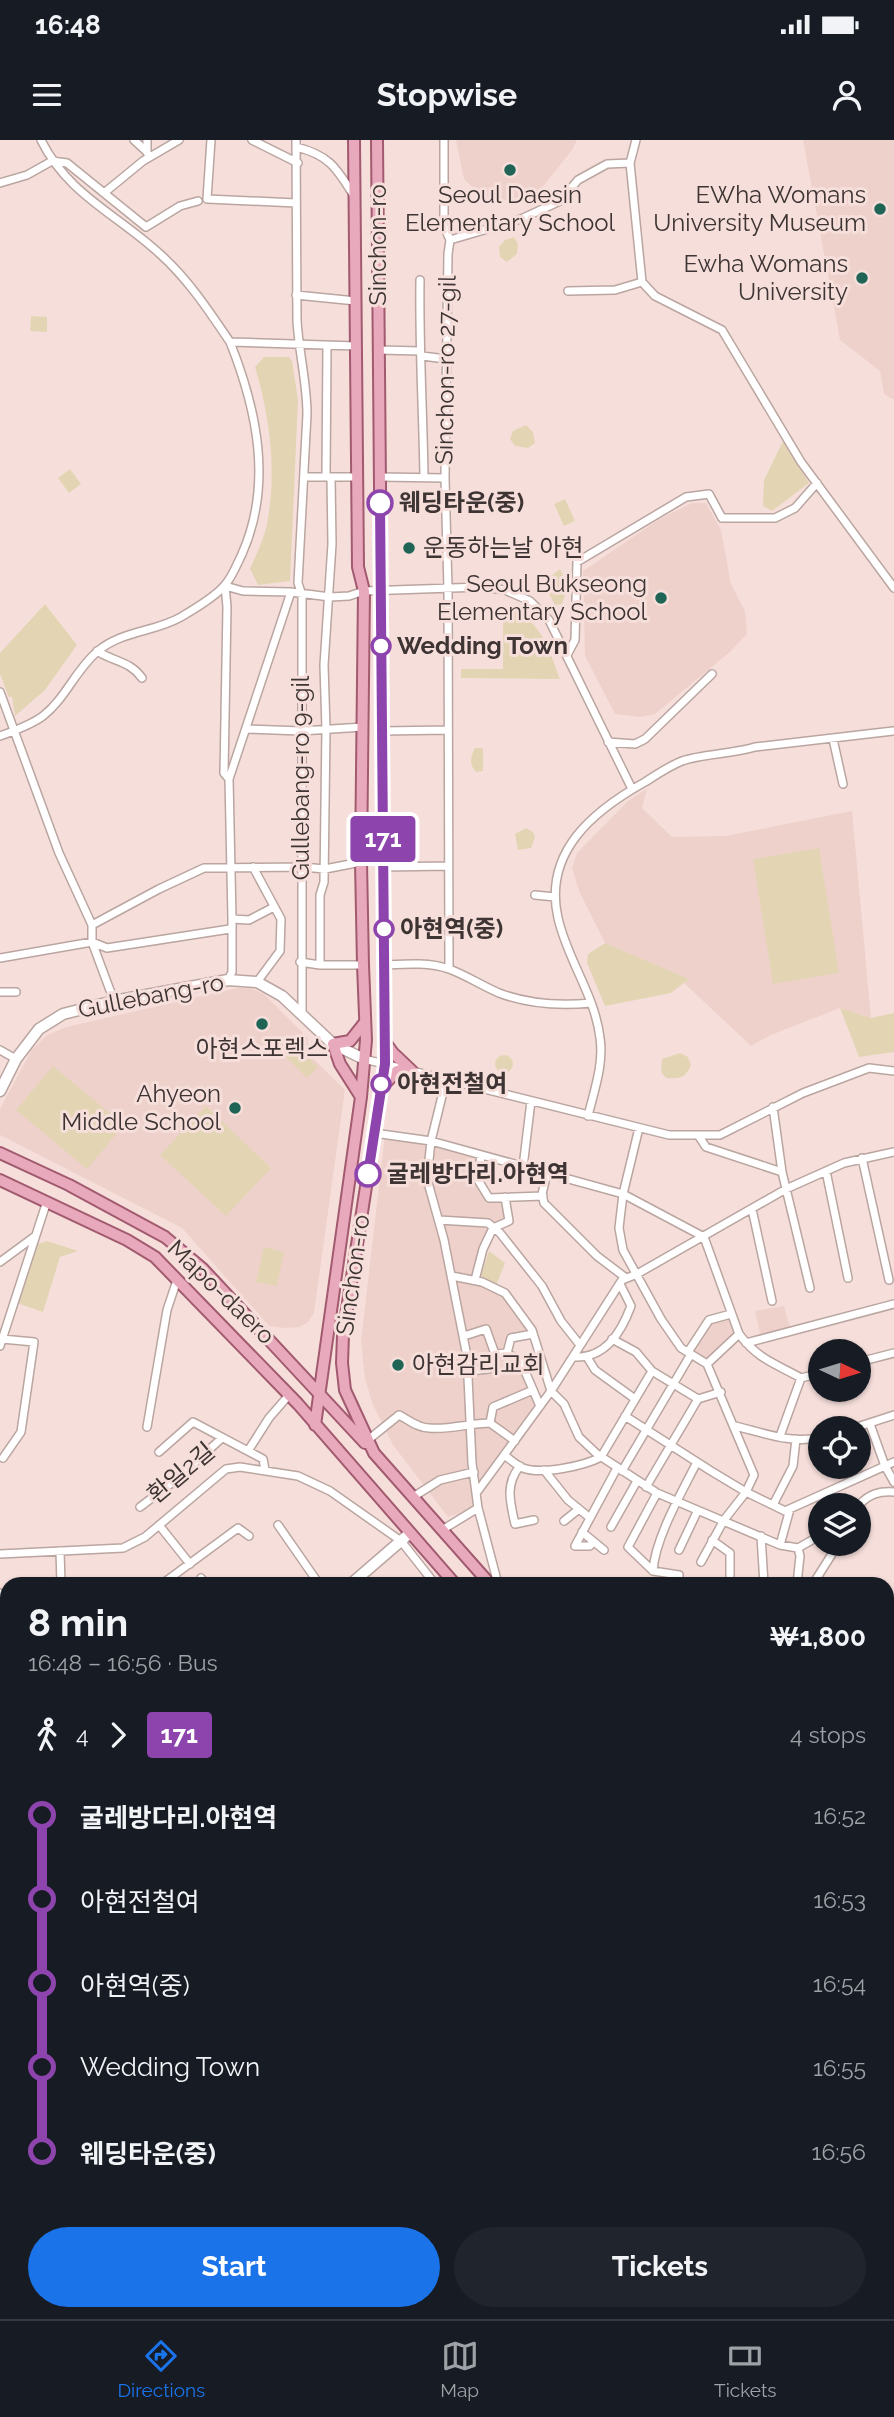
<!DOCTYPE html>
<html lang="en">
<head>
<meta charset="utf-8">
<style>
	:root { --surface:#171b24; --page:#20242c; --text:#f1f3f6; --muted:#9ea1a6; --line:#363941; --accent:#1a73e8 }
	body { margin:0; font-family:Raleway,"Noto Sans KR",sans-serif; background:var(--page); color:var(--text); height:100vh; display:flex; flex-direction:column; font-size:26px; white-space:nowrap }
	* { box-sizing:border-box; margin:0 }
	p { font-size:23px; color:var(--muted) }
	.icon { flex:none; width:38px; height:38px; fill:none; stroke:currentColor; stroke-width:2; stroke-linecap:round; stroke-linejoin:round }
	.map { position:relative; flex:1; overflow:hidden }
	.details { position:absolute; left:0px; top:1437px; width:894px; height:744px; display:flex; flex-direction:column; background:var(--surface); border-radius:21px 21px 0 0; box-shadow:0 2px 5px #0004 }
	.details>* { flex:none }
	.badge { padding:0 14px; border-radius:5px; font-size:24px; line-height:46px }
	.needle { width:46px; rotate:94deg }
	.fabs { position:absolute; left:808px; top:1199px; display:grid; gap:14px }
	.fabs a { display:grid; place-items:center; width:63px; height:63px; border-radius:50%; background:var(--surface); box-shadow:0 2px 5px #0004; font-size:35px }
	.map>.badge { position:absolute; translate:-50% -50%; box-shadow:0 0 0 4px #fff }
	.legs { display:flex; align-items:center; gap:10px; height:77px; padding:0 28px; font-size:23px }
	.legs p { margin-inline-start:auto }
	.overview { display:flex; align-items:center; justify-content:space-between; height:119px; padding:0 28px }
	h1 { font-size:38px; font-weight:700; line-height:52px }
	.primary-button { display:flex; gap:14px; margin-top:auto; padding:14px 28px }
	.primary-button a { flex:1; height:80px; border-radius:42px; background:var(--accent); color:#fff; font-size:28px; font-weight:700; line-height:80px; text-align:center }
	.primary-button a+a { background:var(--page); color:var(--text) }
	ul { padding:0 28px; list-style:none }
	li { display:flex; align-items:center; gap:24px; height:84px; font-size:26px }
	li i { display:grid; place-items:center; width:10px; height:100%; margin:0 9px; background:currentColor }
	li i::after { content:''; width:18px; height:18px; margin:-9px; border:5px solid; border-radius:50%; background:var(--surface) }
	li p { margin-inline-start:auto }
	li:first-child i { background:linear-gradient(#0000 50%,currentColor 0) }
	li:last-child i { background:linear-gradient(currentColor 50%,#0000 0) }
	.status { display:flex; justify-content:space-between; align-items:center; height:49px; padding:0 35px; background:var(--surface); direction:ltr }
	.status svg { height:19px; fill:currentColor }
	header { display:flex; justify-content:space-between; align-items:center; height:91px; padding:0 28px; background:var(--surface); font-size:32px; font-weight:700 }
	.menu { display:flex; justify-content:space-around; align-items:center; height:98px; border-top:2px solid var(--line); background:var(--surface); font-size:19px; color:var(--muted) }
	.menu a { display:grid; justify-items:center; gap:4px }
	.menu .on { color:var(--accent) }
	.map>svg:first-child { display:block }
</style>
</head>
<body>
<div class="status"><b>16:48</b><svg viewBox="0 0 49 12"><path d="M0 12V9h3v3zM5 12V6h3v6zM10 12V3h3v9zM15 12V0h3v12zM26 1h20v11H26zM47 4h2v5h-2z"/></svg></div>
<header><svg class="icon" aria-label="menu" viewBox="0 0 24 24"><path d="M4 6h16M4 12h16M4 18h16"/></svg>Stopwise<svg class="icon" aria-label="person" viewBox="0 0 24 24"><circle cx="12" cy="8" r="4"/><path d="M4 21q1-7 8-7t8 7"/></svg></header>
<div class="map">
<svg width="894" height="2179" viewBox="0 0 894 2179">
	<rect width="100%" height="100%" fill="#f6dfdb"/>
	<path fill="#efd1cb" d="M 456,0 L 577,0 L 572,10 L 537,54 L 498,61 L 478,53 L 464,39 Z
		M 803,0 L 894,0 L 894,260 L 884,254 L 880,231 L 840,200 Z
		M 692,363 L 706,363 L 721,390 L 731,444 L 745,471 L 747,494 L 730,512 L 655,574 L 641,577 L 615,574 L 585,516 L 583,431 L 658,380 Z
		M 647,649 L 642,668 L 672,697 L 726,696 L 852,671 L 871,878 L 840,868 L 771,895 L 751,906 L 684,843 L 688,840 L 605,803 L 579,751 L 572,728 L 577,713 L 629,660 Z
		M 237,848 L 250,848 L 264,854 L 308,898 L 308,913 L 345,950 L 314,1173 L 308,1182 L 300,1187 L 285,1188 L 269,1186 L 182,1088 L 0,995 L 0,969 L 31,911 L 47,895 L 66,887 Z
		M 385,994 L 481,1015 L 478,1040 L 489,1058 L 505,1057 L 509,1081 L 493,1088 L 476,1140 L 505,1153 L 532,1190 L 511,1198 L 507,1212 L 521,1222 L 540,1266 L 477,1351 L 478,1368 L 448,1377 L 393,1305 L 373,1265 L 365,1239 L 361,1201 Z
		M 784,1166 L 790,1187 L 760,1194 L 755,1171 Z
		M 728,1178 L 734,1193 L 707,1219 L 693,1211 L 711,1182 Z"/>
	<path fill="#e3d5b4" d="M 514,97 L 518,104 L 517,114 L 507,122 L 500,117 L 499,107 L 505,100 Z
		M 31,176 L 47,177 L 47,192 L 30,191 Z
		M 264,217 L 289,217 L 292,221 L 298,260 L 290,441 L 258,445 L 250,429 C 256,415 264,399 267,384 C 277,331 270,278 255,227 Z
		M 526,285 L 533,292 L 535,303 L 528,308 L 515,306 L 510,299 L 513,291 Z
		M 783,301 L 809,343 L 772,371 L 763,366 L 764,340 Z
		M 70,329 L 81,344 L 69,353 L 58,338 Z
		M 565,359 L 575,381 L 564,386 L 554,364 Z
		M 560,429 C 567,443 568,449 562,464 L 555,465 L 547,450 L 549,438 Z
		M 45,464 L 77,505 L 45,550 L 15,576 L 12,557 L 9,557 L 0,534 L 0,513 Z
		M 503,467 C 539,474 549,509 560,539 L 461,538 L 461,529 L 503,529 Z
		M 475,608 L 483,608 L 483,631 L 476,632 C 469,624 470,618 475,608 Z
		M 526,688 L 533,692 L 535,697 L 531,708 L 518,710 L 515,694 Z
		M 819,708 L 839,833 L 773,844 L 753,719 Z
		M 605,803 L 689,839 L 671,853 L 605,866 L 587,823 L 588,814 Z
		M 840,868 L 871,878 L 894,873 L 894,912 L 859,917 Z
		M 293,903 L 318,927 L 307,938 L 283,914 Z
		M 680,913 L 688,917 L 691,925 C 686,938 679,939 666,938 L 661,932 L 662,919 Z
		M495 924a9 9 0 1 1 18 0a9 9 0 1 1-18 0Z
		M 53,926 L 124,985 L 87,1029 L 16,970 Z
		M 206,966 L 271,1028 L 226,1076 L 160,1015 Z
		M 47,1101 L 78,1111 L 60,1117 L 43,1172 L 17,1163 L 35,1105 Z
		M 264,1107 L 284,1112 L 277,1146 L 256,1142 Z
		M 489,1111 L 505,1123 L 495,1148 L 479,1141 Z
		M 0,1460 L 7,1463 L 7,1543 L 0,1542 Z
		M 7,1756 L 7,1916 L 0,1910 L 0,1760 Z
		M 894,1879 L 894,2021 L 887,2049 L 887,1883 Z"/>
	<g fill="none" stroke-linecap="round" stroke-linejoin="round">
		<defs>
			<path id="street" d="M 41,0 C 68,55 117,74 160,114 C 188,139 209,171 230,202
				M 134,0 L 147,12
				M 147,0 L 147,12 L 149,17
				M 211,0 L 207,59 L 296,63
				M 252,0 L 298,23
				M 296,0 L 297,181 C 299,213 307,243 307,274 L 298,443 L 302,455 L 302,872
				M 444,0 L 444,86 L 450,100
				M 636,0 L 630,23 L 642,142 L 655,156 L 722,190 L 801,322 L 894,448
				M 296,7 C 330,15 337,29 354,56
				M 0,43 L 27,35 L 52,21 L 67,23 L 146,87 L 180,66 L 198,61
				M 104,53 L 143,21 L 179,0
				M 450,100 L 521,79 L 560,61 L 578,40 L 607,24 L 630,23
				M 420,140 C 419,206 423,271 424,337
				M 568,151 L 615,150 L 642,142
				M 296,155 L 356,161
				M 379,210 L 420,211 L 422,216 L 446,219
				M 304,337 L 357,337
				M 380,337 L 445,338
				M 225,446 L 243,451 L 291,452 L 330,457 L 349,456 L 364,451 L 481,447 L 505,450 L 530,461 L 549,480 L 632,649
				M 225,446 L 227,467 L 224,633 L 229,639
				M 97,511 C 114,522 130,521 142,538
				M 567,515 L 575,500 L 577,422 L 686,357 L 709,354 L 722,378 L 775,378 L 795,368 L 817,343
				M 0,552 L 59,713 L 92,785 L 92,802 L 114,861
				M 247,589 L 301,591 L 363,587
				M 382,591 L 448,590
				M 0,596 C 14,591 31,585 43,576 C 66,558 76,529 98,511 C 121,491 155,492 181,477 C 194,469 214,458 224,446 C 232,438 237,424 242,414 C 273,344 257,270 230,202 L 356,206
				M 833,599 L 843,644
				M 608,602 L 635,604 L 645,599 L 712,534
				M 253,727 L 281,779 L 280,811 L 257,842
				M 383,727 L 448,726
				M 535,755 L 555,757
				M 232,779 L 249,780 L 274,767
				M 92,785 L 159,749 L 204,728 L 302,727 L 325,729 L 361,722
				M 0,818 L 92,802 L 107,808 L 230,789
				M 300,822 L 320,825 L 320,755 L 324,742 L 326,589 L 324,525 L 332,404 L 331,338 L 326,335 L 327,206
				M 320,825 L 363,825
				M 384,825 C 405,824 429,822 449,829 C 466,835 482,846 499,853 C 528,864 560,866 591,863
				M 449,829 L 448,449 L 445,338 L 448,114 L 450,100
				M 228,840 L 232,832 L 232,779 L 229,639 L 291,452
				M 0,852 L 16,852
				M 0,910 L 16,919
				M 364,919 L 669,995 L 720,995 L 803,953 L 869,928 L 894,931
				M 446,940 L 431,1001 L 427,1039 L 444,1100 L 467,1216 L 472,1323 L 478,1368 L 498,1444
				M 773,967 L 782,1032 L 810,1148
				M 588,976 C 594,951 604,924 600,898 C 595,855 567,819 558,778 C 543,712 593,671 645,642 C 656,635 669,626 682,621 C 702,614 732,614 755,607 L 893,591
				M 639,988 L 623,1054 L 619,1088 L 623,1110 L 661,1179 L 681,1208 L 707,1224 L 754,1335 L 746,1352 L 724,1380 L 701,1422
				M 374,993 L 431,1001 L 623,1054 L 704,1097
				M 698,995 L 706,1007 L 782,1032
				M 481,1015 L 478,1040 L 489,1058 L 543,1056
				M 862,1018 L 889,1140
				M 523,1027 L 531,961
				M 826,1031 L 848,1138
				M 547,1033 L 542,1054 L 544,1063 L 597,1116 L 626,1138
				M 752,1069 L 772,1161
				M 439,1080 L 488,1083 L 500,1093 L 542,1146 L 561,1181 L 580,1205
				M 704,1097 L 739,1194 C 759,1220 774,1223 801,1238 L 821,1233
				M 0,1122 L 34,1097
				M 452,1136 L 482,1142 L 505,1153 L 532,1190 L 551,1251 L 564,1264 L 579,1297 L 597,1314 L 657,1353 L 780,1405 L 798,1408
				M 475,1140 L 483,1109 L 493,1088 L 509,1081 L 505,1057
				M 464,1196 L 486,1189 L 495,1214 L 507,1213 L 521,1222 L 540,1266
				M 2,1199 L 34,1202 L 21,1292 L 3,1318
				M 612,1199 L 636,1212 L 652,1231 L 698,1259 L 721,1252
				M 746,1203 L 894,1164
				M 0,1206 L 47,1061
				M 688,1212 L 709,1180 L 731,1174
				M 507,1213 L 511,1198 L 533,1194
				M 573,1217 C 605,1219 621,1193 631,1166 L 620,1144
				M 587,1217 L 595,1230 L 635,1259
				M 859,1222 L 894,1213
				M 707,1224 L 739,1194
				M 468,1231 L 489,1229 L 495,1214
				M 625,1276 L 711,1331 L 746,1352 L 785,1371 L 894,1322
				M 490,1283 L 515,1301
				M 870,1284 L 885,1326 L 894,1342
				M 735,1286 C 761,1292 794,1305 821,1297
				M 147,1287 L 167,1170 L 177,1140
				M 854,1288 L 894,1275
				M 780,1296 L 801,1238
				M 368,1300 L 399,1275 C 409,1280 418,1288 429,1288 C 449,1290 470,1283 490,1283 L 493,1267 L 533,1250
				M 248,1311 L 269,1278 L 289,1255
				M 159,1312 L 193,1282 L 263,1319 L 265,1330
				M 504,1315 C 510,1319 516,1325 523,1328 C 541,1335 584,1326 601,1317 L 652,1231
				M 520,1326 C 505,1344 510,1362 515,1384 L 534,1380
				M 544,1330 L 568,1360 L 590,1378
				M 622,1331 L 691,1214
				M 646,1347 L 698,1259
				M 477,1352 L 551,1251 L 622,1140 L 637,1134 L 786,1049 L 844,1023 L 894,1012
				M 657,1353 L 628,1407 L 653,1431 L 679,1435 L 679,1444
				M 413,1357 L 440,1340 L 474,1332
				M 773,1365 L 793,1326 L 796,1299
				M 859,1365 C 869,1354 879,1351 894,1352
				M 140,1367 L 173,1342 L 222,1298
				M 564,1381 L 579,1369
				M 159,1385 L 190,1424
				M 278,1385 L 319,1444
				M 611,1387 L 637,1341
				M 442,1390 L 478,1368
				M 582,1392 L 604,1410
				M 761,1396 L 764,1444
				M 712,1400 L 730,1413 L 730,1436
				M 593,1401 L 590,1406 L 575,1406 L 617,1328
				M 780,1405 L 790,1369
				M 798,1408 L 821,1395
				M 679,1410 L 697,1372
				M 60,1411 L 61,1444
				M 0,1414 L 123,1408 L 145,1397 L 226,1329 L 240,1327 L 298,1336 L 330,1351 L 401,1401 L 435,1444
				M 653,1431 C 655,1398 682,1352 697,1322
				M 201,1438 L 206,1444
				M 162,1444 L 238,1388 L 249,1396
				M 797,1444 L 800,1416 L 798,1408
				M 813,1444 L 832,1414 L 835,1404
				M 0,1453 L 7,1455
				M 0,1547 L 7,1547
				M 887,1557 L 894,1565
				M 887,1694 L 894,1696
				M 887,2100 L 894,2100
				M 0,2107 L 7,2113
				M 0,2168 L 7,2165
				M 61,2174 L 65,2179
				M 138,2174 L 179,2179
				M 401,2174 L 423,2179
				M 602,2174 L 602,2179
				M 759,2174 L 761,2179
				M 75,2179 L 78,2174"/>
			<path id="secondary" d="M 0,951 L 16,919 L 39,889 L 63,874 L 114,861 L 228,840 L 257,842 L 282,856 L 333,904 L 364,919
				M 351,1444 L 410,1393
				M 887,1589 L 894,1589
				M 0,1749 L 7,1745
				M 346,2179 L 351,2174"/>
			<path id="primary" d="M 377,0 L 385,924 L 343,1195 L 342,1223 L 345,1250 L 374,1313 L 490,1444
				M 385,902 L 393,913 L 412,931
				M 381,948 L 397,931 L 404,929
				M 361,957 L 340,924 L 333,904 L 350,901 L 365,882
				M 0,1013 L 69,1045 L 165,1097 L 202,1128 L 365,1303
				M 0,1040 L 127,1100 L 155,1117 L 298,1264 L 455,1444
				M 315,1285 L 361,957 L 366,900 L 363,825 L 361,722 L 364,451 L 358,427 L 354,0
				M 887,1782 L 894,1786
				M 887,1807 L 894,1811
				M 828,2174 L 830,2179
				M 852,2174 L 854,2179"/>
		</defs>
		<use href="#street" stroke="#baa5a1" stroke-width="10"/>
		<use href="#secondary" stroke="#baa5a1" stroke-width="13"/>
		<use href="#primary" stroke="#a25a6f" stroke-width="14"/>
		<use href="#street" stroke="#fff" stroke-width="7"/>
		<use href="#secondary" stroke="#fff" stroke-width="10"/>
		<use href="#primary" stroke="#e8a9bc" stroke-width="10"/>
	</g>
	<g fill="none" stroke-linecap="round" stroke-linejoin="round">
		<defs>
			<path id="line-1" d="M 368,1034 L 385,924 L 380,363"/>
		</defs>
		<use href="#line-1" stroke="#fff" stroke-width="16"/>
		<use href="#line-1" stroke="#8e44ad" stroke-width="10"/>
	</g>
	<g fill="#1f6455" stroke="#f6dfdb" stroke-width="2.5">
		<circle cx="510" cy="30" r="7"/>
		<circle cx="880" cy="69" r="7"/>
		<circle cx="862" cy="138" r="7"/>
		<circle cx="409" cy="408" r="7"/>
		<circle cx="661" cy="458" r="7"/>
		<circle cx="262" cy="884" r="7"/>
		<circle cx="235" cy="968" r="7"/>
		<circle cx="398" cy="1225" r="7"/>
	</g>
	<g fill="#fff" stroke="#8e44ad" stroke-width="3.5">
		<circle cx="380" cy="363" r="12"/>
		<circle cx="381" cy="506" r="9"/>
		<circle cx="384" cy="789" r="9"/>
		<circle cx="381" cy="944" r="9"/>
		<circle cx="368" cy="1034" r="12"/>
	</g>
	<g text-anchor="middle" stroke-width="6" stroke-linejoin="round" paint-order="stroke">
		<g font-size="24" fill="#3d3433" stroke="#f6dfdb" text-anchor="end">
			<text x="510" y="63" text-anchor="middle">Seoul Daesin<tspan x="510" dy="28">Elementary School</tspan></text>
			<text x="866" y="63">EWha Womans<tspan x="866" dy="28">University Museum</tspan></text>
			<text x="848" y="132">Ewha Womans<tspan x="848" dy="28">University</tspan></text>
			<text x="423" y="416" text-anchor="start">운동하는날 아현</text>
			<text x="647" y="452">Seoul Bukseong<tspan x="647" dy="28">Elementary School</tspan></text>
			<text x="262" y="917" text-anchor="middle">아현스포렉스</text>
			<text x="221" y="962">Ahyeon<tspan x="221" dy="28">Middle School</tspan></text>
			<text x="412" y="1233" text-anchor="start">아현감리교회</text>
		</g>
		<g font-size="24" fill="#3d3433" stroke="#f6dfdb">
			<text transform="translate(378 105) rotate(-90)" y="8">Sinchon-ro</text>
			<text transform="translate(446 230) rotate(-89)" y="8">Sinchon-ro 27-gil</text>
			<text transform="translate(301 638) rotate(-90)" y="8">Gullebang-ro 9-gil</text>
			<text transform="translate(151 856) rotate(-11)" y="8">Gullebang-ro</text>
			<text transform="translate(353 1135) rotate(-82)" y="8">Sinchon-ro</text>
			<text transform="translate(221 1152) rotate(44)" y="8">Mapo-daero</text>
			<text transform="translate(181 1333) rotate(-40)" y="8">환일2길</text>
		</g>
		<g font-size="24" font-weight="bold" fill="#3d3433" stroke="#f6dfdb" text-anchor="start">
			<text x="399" y="371">웨딩타운(중)</text>
			<text x="397" y="514">Wedding Town</text>
			<text x="400" y="797">아현역(중)</text>
			<text x="397" y="952">아현전철여</text>
			<text x="387" y="1042">굴레방다리.아현역</text>
		</g>
	</g>
</svg>
<div class="fabs">
<a><svg class="needle" viewBox="-14 -14 28 28"><path d="M0-13l5 13h-10z" fill="#e53935"/><path d="M0 13l5-13h-10z" fill="#9ea1a6"/></svg></a>
<a><svg class="icon" aria-label="locate" viewBox="0 0 24 24"><circle cx="12" cy="12" r="6"/><path d="M12 2v4M12 18v4M2 12h4M18 12h4"/></svg></a>
<a><svg class="icon" aria-label="layers" viewBox="0 0 24 24"><path d="M12 4l9 5-9 5-9-5zM3 14l9 5 9-5"/></svg></a>
</div>
<b class="badge" style="left:383px;top:699px;background:#8e44ad;color:#fff">171</b>
<section class="details">
<div class="overview"><div><h1>8 min</h1><p>16:48 – 16:56 · Bus</p></div><b>₩1,800</b></div>
<div class="legs"><svg class="icon" aria-label="walk" viewBox="0 0 24 24"><circle cx="13" cy="4" r="2"/><path d="M13 8l-2 6 4 7M11 14l-3 7M7 12l3-4h3l4 4"/></svg>4<svg class="icon" aria-label="forward" viewBox="0 0 24 24"><path d="M9 5l7 7-7 7"/></svg><b class="badge" style="background:#8e44ad;color:#fff">171</b><p>4 stops</p></div>
<ul>
<li><i style="color:#8e44ad"></i><b>굴레방다리.아현역</b><p>16:52</p></li>
<li><i style="color:#8e44ad"></i><span>아현전철여</span><p>16:53</p></li>
<li><i style="color:#8e44ad"></i><span>아현역(중)</span><p>16:54</p></li>
<li><i style="color:#8e44ad"></i><span>Wedding Town</span><p>16:55</p></li>
<li><i style="color:#8e44ad"></i><b>웨딩타운(중)</b><p>16:56</p></li>
</ul>
<div class="primary-button"><a>Start</a><a>Tickets</a></div>
</section>
</div>
<nav class="menu">
<a class="on"><svg class="icon" aria-label="directions" viewBox="0 0 24 24"><path d="M12 3l9 9-9 9-9-9zM9 14v-3h6M13 9l2 2-2 2"/></svg>Directions</a>
<a><svg class="icon" aria-label="map" viewBox="0 0 24 24"><path d="M3 6l6-2 6 2 6-2v14l-6 2-6-2-6 2zM9 4v14M15 6v14"/></svg>Map</a>
<a><svg class="icon" aria-label="tickets" viewBox="0 0 24 24"><path d="M3 7h18v10H3zM15 7v10"/></svg>Tickets</a>
</nav>
</body>
</html>
